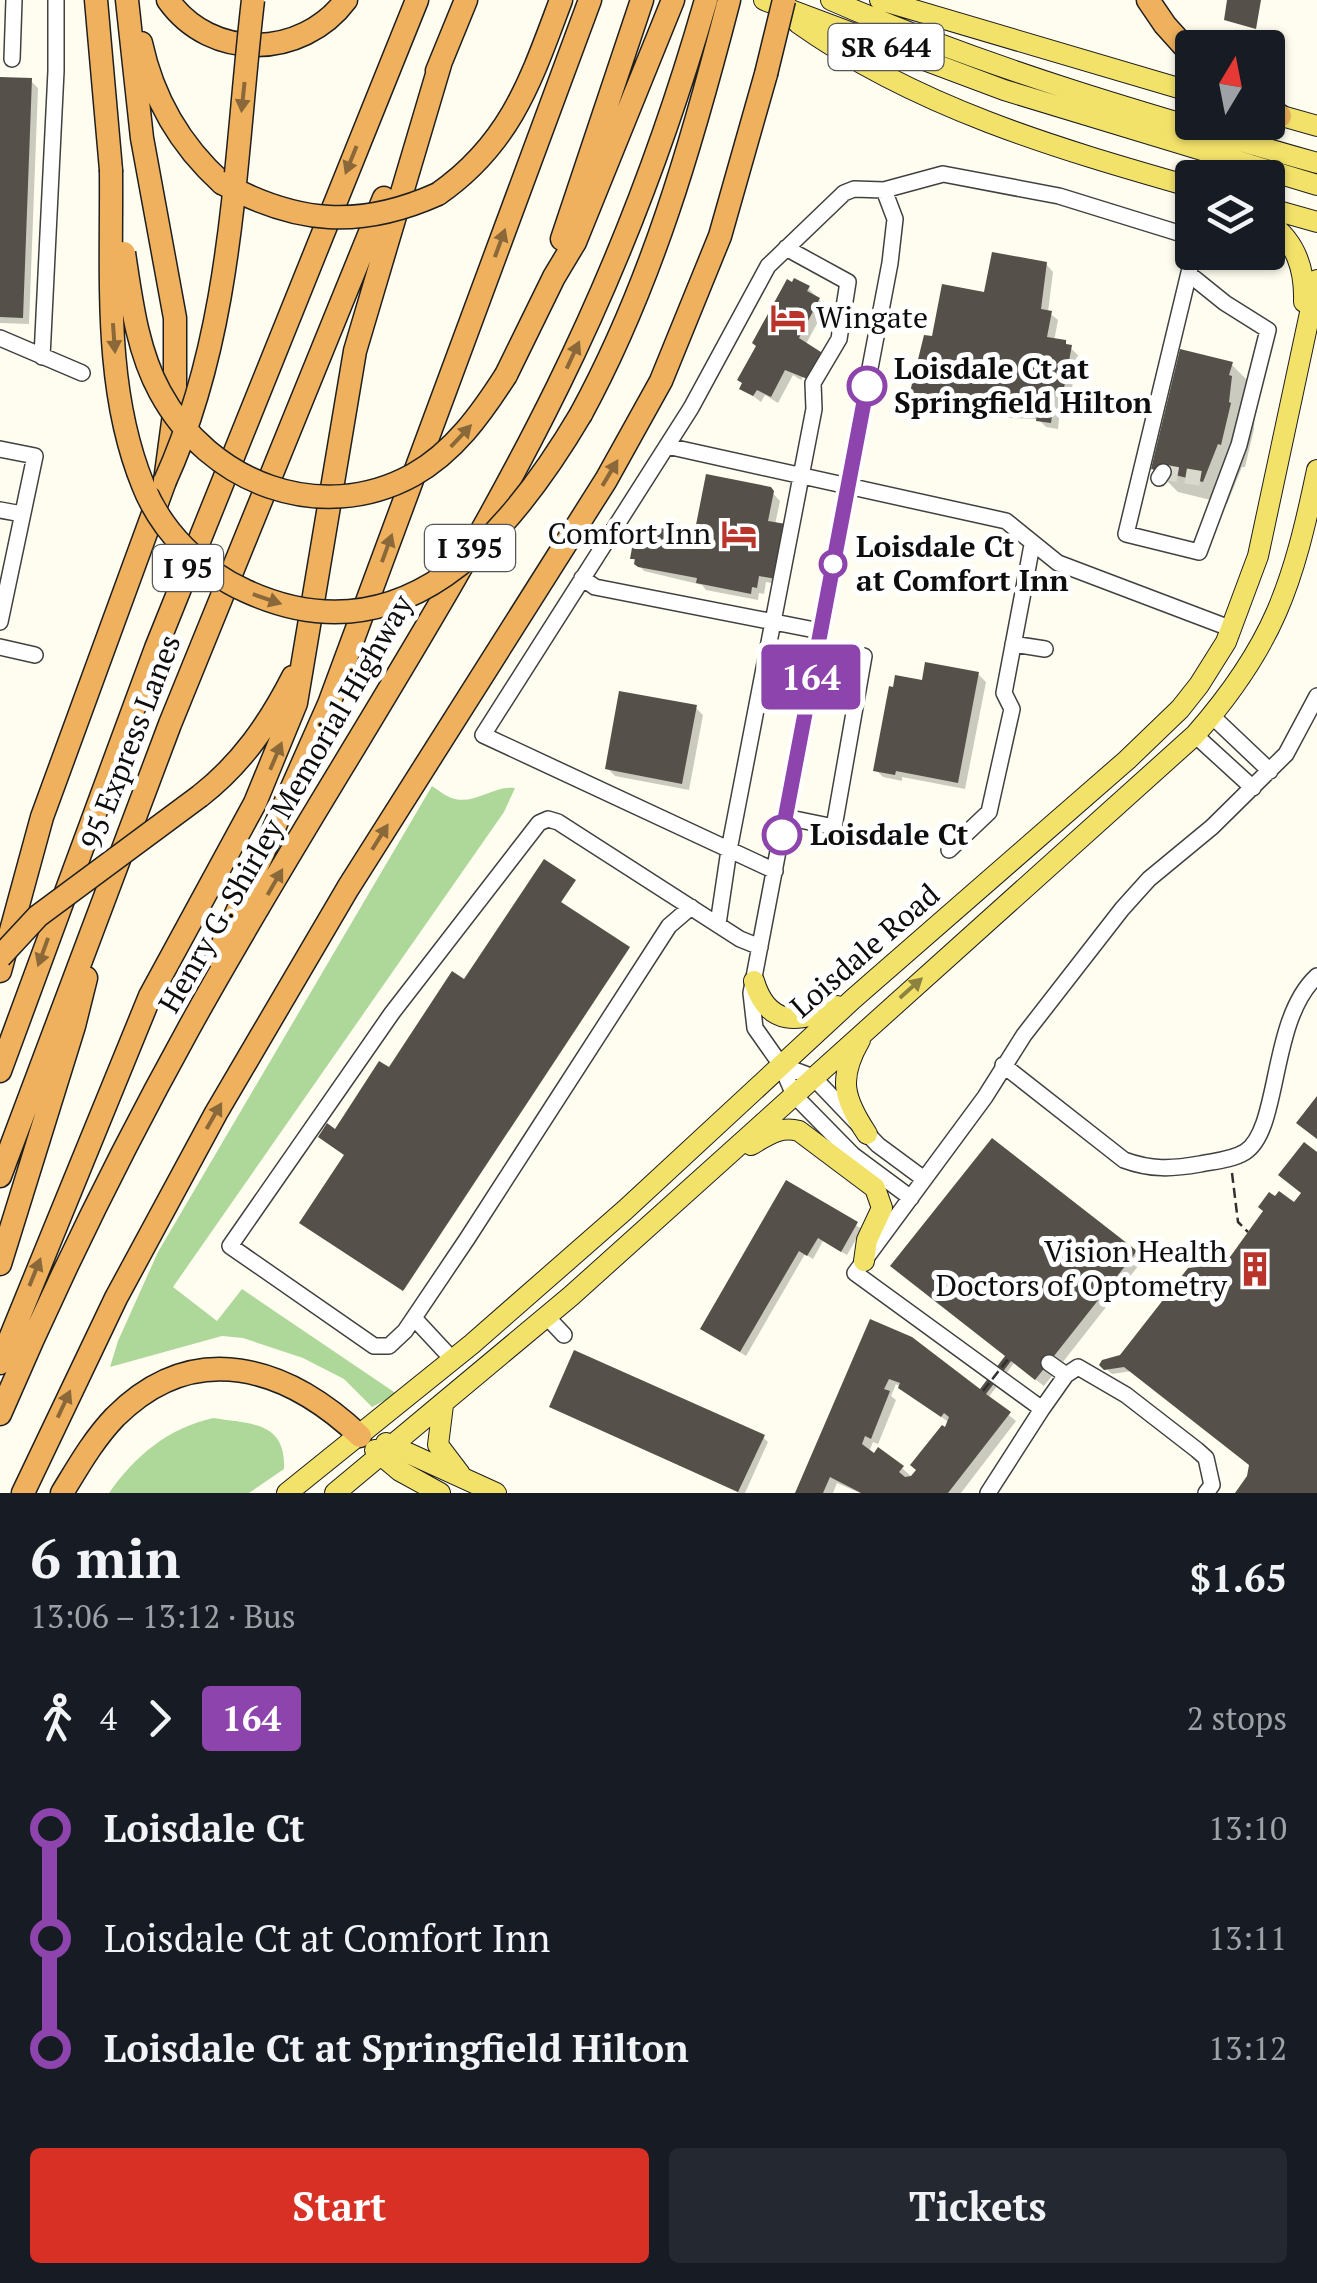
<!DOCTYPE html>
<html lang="en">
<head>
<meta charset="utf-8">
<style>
	:root { --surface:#171b24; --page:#242831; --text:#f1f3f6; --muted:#9ea1a6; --accent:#d93025 }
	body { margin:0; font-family:"PT Serif",serif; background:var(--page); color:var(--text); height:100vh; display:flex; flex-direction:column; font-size:38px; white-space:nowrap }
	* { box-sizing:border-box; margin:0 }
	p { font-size:32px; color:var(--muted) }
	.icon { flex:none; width:55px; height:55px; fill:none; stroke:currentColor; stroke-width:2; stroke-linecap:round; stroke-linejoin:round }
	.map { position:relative; height:1493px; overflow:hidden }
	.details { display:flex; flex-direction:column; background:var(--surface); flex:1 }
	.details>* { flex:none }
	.badge { padding:0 20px; border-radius:8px; font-size:35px; line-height:65px }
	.needle { width:65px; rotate:10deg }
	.tools { position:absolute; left:1175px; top:30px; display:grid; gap:20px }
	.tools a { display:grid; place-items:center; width:110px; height:110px; border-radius:10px; background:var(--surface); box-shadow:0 2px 8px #0004; font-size:50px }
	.map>.badge { position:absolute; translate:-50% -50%; box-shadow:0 0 0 5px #fff }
	.legs { display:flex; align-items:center; gap:15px; height:110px; padding:0 30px; font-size:32px }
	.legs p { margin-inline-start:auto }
	.overview { display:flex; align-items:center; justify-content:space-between; height:170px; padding:0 30px }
	h1 { font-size:55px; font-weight:600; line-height:75px }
	.button { display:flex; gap:20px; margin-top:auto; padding:20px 30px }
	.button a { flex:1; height:115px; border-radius:10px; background:var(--accent); color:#fff; font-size:40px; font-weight:600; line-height:115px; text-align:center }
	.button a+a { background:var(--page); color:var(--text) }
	ul { padding:0 30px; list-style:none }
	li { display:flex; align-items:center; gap:35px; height:110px; font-size:38px }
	li i { display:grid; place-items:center; width:15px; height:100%; margin:0 12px; background:currentColor }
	li i::after { content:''; width:25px; height:25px; margin:-12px; border:8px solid; border-radius:50%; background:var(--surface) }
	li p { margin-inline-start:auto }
	li:first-child i { background:linear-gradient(#0000 50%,currentColor 0) }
	li:last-child i { background:linear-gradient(currentColor 50%,#0000 0) }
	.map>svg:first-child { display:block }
</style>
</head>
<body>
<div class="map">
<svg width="1317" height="1493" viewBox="0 0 1317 1493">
	<rect width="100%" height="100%" fill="#fefdef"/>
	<path fill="#aed89a" d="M 432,786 C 438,790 448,798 455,799 C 476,804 494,785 515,788 L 504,812 L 173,1287 L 217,1321 L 242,1289 L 397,1394 L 372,1407 L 344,1379 L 303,1358 L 243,1338 L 222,1336 L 110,1367 L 118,1341 L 158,1252 Z
		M 213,1418 C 250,1424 286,1421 284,1469 L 249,1493 L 109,1493 C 136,1455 167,1429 213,1418 Z"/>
	<path fill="#0003" fill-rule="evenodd" d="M 0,79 L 31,81 L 38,88 L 29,324 L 0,323 Z
		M 1046,264 L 1053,272 L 1048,312 L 1058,320 L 1054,341 L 1065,343 L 1078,355 L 1070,399 L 1061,397 L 1058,429 L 1046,427 L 1038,419 L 1010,418 L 920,399 L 913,391 L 934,339 L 986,295 Z
		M 808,288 L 826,307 L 806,344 L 804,375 L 801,380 L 793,375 L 778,403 L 765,395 L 761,402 L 742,388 Z
		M 1231,364 L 1255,388 L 1255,402 L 1254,429 L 1245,467 L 1242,467 L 1227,504 L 1178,492 L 1154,468 Z
		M 769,489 L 780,501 L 775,525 L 782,585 L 766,582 L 764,594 L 759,593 L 758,600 L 706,590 L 702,585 L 644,571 L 632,558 L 696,537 Z
		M 978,674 L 986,682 L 965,789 L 902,777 L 902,781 L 883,777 L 876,770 L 924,683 Z
		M 696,708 L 703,715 L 689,790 L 615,776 L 607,768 Z
		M 574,882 L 560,904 L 629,949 L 404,1290 L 302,1223 L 347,1154 L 336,1132 L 465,983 Z
		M 992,1141 L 1143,1260 L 1044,1386 L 1014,1363 L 988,1398 L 1016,1421 L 961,1493 L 860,1493 L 837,1483 L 833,1493 L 797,1493 L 911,1339 L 980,1392 L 1007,1357 ZM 896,1384 L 951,1424 L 913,1478 L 902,1468 L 869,1452 L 873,1442 L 878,1444 L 896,1400 L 891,1396 Z
		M 1317,1155 L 1317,1493 L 1238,1493 L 1250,1477 L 1251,1465 L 1132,1371 L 1112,1374 L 1102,1365 L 1122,1357 L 1294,1206 L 1304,1192 Z
		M 787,1184 L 862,1229 L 847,1255 L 823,1241 L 813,1259 L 805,1254 L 746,1356 L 703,1329 Z
		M 552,1406 L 763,1437 L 768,1442 L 745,1493 L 739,1493 Z"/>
	<path fill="#56504a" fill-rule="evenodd" d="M 1227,0 L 1261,0 L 1256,29 L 1224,20 Z
		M 0,77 L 32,78 L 23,318 L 0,317 Z
		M 992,252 L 1047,262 L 1041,309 L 1052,311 L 1047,337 L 1066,340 L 1066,344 L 1072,345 L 1063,393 L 1055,391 L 1051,423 L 1036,421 L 1037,413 L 1001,412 L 910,392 L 924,335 L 932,336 L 942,284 L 984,292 Z
		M 794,278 L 810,286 L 807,291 L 820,298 L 799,338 L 824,354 L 810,380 L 785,370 L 771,397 L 757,390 L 753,396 L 739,389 L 742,383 L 737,380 L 756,346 L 752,343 L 787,279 L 792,282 Z
		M 1180,349 L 1233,362 L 1229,375 L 1232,376 L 1229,402 L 1231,403 L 1221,445 L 1218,444 L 1203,482 L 1151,469 Z
		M 706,474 L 771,487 L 774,491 L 768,521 L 786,524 L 776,579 L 759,576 L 757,588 L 752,587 L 751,594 L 696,583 L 697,578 L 638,567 L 634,564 L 635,559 L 630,559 L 635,531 L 644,533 L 646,525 L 694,535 Z
		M 925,662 L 979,672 L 958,783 L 896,771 L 895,775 L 873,771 L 889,686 L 893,687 L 895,675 L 922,680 Z
		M 619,691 L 697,705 L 682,784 L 605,769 Z
		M 544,859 L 576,880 L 561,902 L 630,947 L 403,1291 L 299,1223 L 344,1155 L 318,1137 L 327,1123 L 335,1129 L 379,1061 L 389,1067 L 452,971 L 464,979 Z
		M 1317,1096 L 1317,1139 L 1296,1123 Z
		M 992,1138 L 1137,1251 L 1035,1380 L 1011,1361 L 986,1394 L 1011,1412 L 948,1493 L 861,1493 L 830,1477 L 823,1493 L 795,1493 L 870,1319 L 912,1337 L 980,1389 L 1005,1356 L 890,1266 ZM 889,1379 L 900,1383 L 898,1388 L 941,1417 L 944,1413 L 949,1417 L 945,1427 L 942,1425 L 910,1465 L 916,1470 L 911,1476 L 905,1477 L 899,1472 L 904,1466 L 878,1447 L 874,1453 L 862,1444 L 865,1436 L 871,1439 L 890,1391 L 884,1389 Z
		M 1304,1142 L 1317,1152 L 1317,1493 L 1235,1493 L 1247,1476 L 1249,1465 L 1124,1367 L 1104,1370 L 1099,1365 L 1102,1360 L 1120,1355 L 1188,1268 L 1225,1264 L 1263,1211 L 1258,1207 L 1269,1192 L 1275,1196 L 1279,1191 L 1294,1202 L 1301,1193 L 1278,1175 Z
		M 786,1180 L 858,1222 L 841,1252 L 818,1238 L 807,1256 L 799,1251 L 740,1352 L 700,1329 Z
		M 574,1350 L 765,1435 L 738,1492 L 549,1407 Z"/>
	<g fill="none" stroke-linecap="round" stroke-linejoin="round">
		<path stroke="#dad9cd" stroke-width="15" stroke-dasharray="15 8" stroke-linecap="butt" d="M 1163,472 L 1204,479"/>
		<defs>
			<path id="minor" d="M 12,59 L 14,0
				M 884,190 L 895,219 L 890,263 L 751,993 L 755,1028 L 781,1065 L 794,1095 L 853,1155 L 911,1198
				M 1189,274 L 1225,303 L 1268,330 L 1239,445 L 1199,552 L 1126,534 L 1194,252
				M 0,338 L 82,373
				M 42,357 L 56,71 L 56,0
				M 667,446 L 1006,521 L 1058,563 L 1232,629
				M 0,449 L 35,456 L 0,622
				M 1159,478 L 1163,472
				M 0,510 L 22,514
				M 582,578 L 595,587 L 820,631
				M 1013,644 L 1045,649
				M 0,647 L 35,655
				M 1212,716 L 1270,771
				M 1195,735 L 1253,788
				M 785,817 L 834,827 L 864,656 L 817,647
				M 949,850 L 989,812 L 1012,709 L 1004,693 L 1032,545
				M 775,871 L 483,735 L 691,408 L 768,266 L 844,193 L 854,189 L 884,190 L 943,174 L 1059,196 L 1185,235 L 1192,241
				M 691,907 L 669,926 L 467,1239 L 405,1331 L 389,1346 L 374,1346 L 230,1246 L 392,1013 L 539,823 L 548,819 L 558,822 L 740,939 L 760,947
				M 718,924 L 729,850 L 814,409 L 813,383 L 839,339 L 848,282 L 786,248
				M 781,1065 L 813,1077 L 878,1145 L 924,1179
				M 1003,1065 L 1124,1160 C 1151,1170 1172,1169 1200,1164 C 1215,1161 1232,1160 1245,1152 C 1281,1129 1269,1020 1317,976
				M 547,1317 L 564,1335
				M 414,1318 L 453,1360
				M 1049,1363 L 1066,1375
				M 1042,1409 L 1066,1375 L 1078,1367 L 1126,1395 L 1197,1450 L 1206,1458 L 1212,1485 L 1206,1493
				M 988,1493 L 1042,1409 L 855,1273 L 985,1097 L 1024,1035 L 1122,909 L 1149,879 L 1212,827 L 1286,754 L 1317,696"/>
			<path id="major" d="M 764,0 L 1004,90 L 1317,185
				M 831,0 C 988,69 1152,116 1317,163
				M 880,0 L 1192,92
				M 798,23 C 916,107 1055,148 1192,187
				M 1268,112 L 1317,126
				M 1268,208 L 1317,222
				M 1268,222 C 1296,241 1305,269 1304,302
				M 754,981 C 768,1028 800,1023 837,1006
				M 860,1040 C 838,1078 843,1098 867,1134
				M 751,1145 C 768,1135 780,1126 799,1131 L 875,1188 L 882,1208 L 867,1240 L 864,1261
				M 443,1405 L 438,1445 L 460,1474
				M 386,1443 L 496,1493
				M 375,1450 L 400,1471 L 440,1493
				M 287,1493 L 472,1344 L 625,1210 L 853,999 L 1127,760 L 1180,709 L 1199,685 L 1226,642 L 1258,556 L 1317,280
				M 335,1493 L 571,1296 L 1195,735 C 1274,645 1293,585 1317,470"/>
			<path id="highway" d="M 96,0 L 111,170
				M 168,0 C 211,61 302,59 346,0
				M 1148,0 L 1165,25 L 1192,55
				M 141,43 C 153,99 180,145 222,183
				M 437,71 L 466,0
				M 1268,108 L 1280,116
				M 438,194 C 511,143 531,80 561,0
				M 562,239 L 642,0
				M 506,375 L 554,277 L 575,242 L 673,0
				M 581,414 C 652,283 692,143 729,0
				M 200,796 C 241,764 269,724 293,677
				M 217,957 L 329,704 L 590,0
				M 0,971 L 42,817 L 165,481 L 175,407 L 175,318 L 142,138 L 127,0
				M 0,1071 L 156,648 L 417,0
				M 0,1176 L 170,724 L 384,198
				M 0,1264 L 74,1026 L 86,978
				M 0,1363 L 150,996 L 255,803 L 296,703 L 355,351 L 441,61
				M 0,1414 C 56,1283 120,1153 189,1028 C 308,812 449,608 558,386 C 619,262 668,133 706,0
				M 23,1493 L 116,1298 L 216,1113 L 348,888 L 606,480 L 661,381 L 720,236 L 766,74
				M 62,1493 C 78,1467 93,1440 115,1417 C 195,1337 287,1367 360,1436"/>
		</defs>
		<use href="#minor" stroke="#414141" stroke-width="18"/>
		<use href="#major" stroke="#1f1f1f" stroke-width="22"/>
		<use href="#highway" stroke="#1f1f1f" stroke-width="25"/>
		<path stroke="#303030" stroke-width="2.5" stroke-dasharray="10 5" stroke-linecap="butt" d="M 1232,1173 L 1238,1222 L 1248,1232"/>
		<use href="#minor" stroke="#fff" stroke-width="15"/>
		<use href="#major" stroke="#f3e26a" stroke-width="20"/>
		<use href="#highway" stroke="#efb15d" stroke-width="22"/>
		<defs>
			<path id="highway-bridge" d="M 766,74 L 784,0
				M 111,170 C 112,274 103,387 143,485 C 161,531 201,571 246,591 C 403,663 509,536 581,414
				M 222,183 C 297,224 360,229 438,194
				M 124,253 C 131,299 137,350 160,392 C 209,483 320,526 413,475 C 454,452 481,414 506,375
				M 165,481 C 234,330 234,162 253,0
				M 0,957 L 38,916 L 200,796"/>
		</defs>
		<use href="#highway-bridge" stroke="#1f1f1f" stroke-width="25" stroke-linecap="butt"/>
		<path stroke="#303030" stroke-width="2.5" stroke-dasharray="10 5" stroke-linecap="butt" d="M 983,1391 L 1008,1359"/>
		<use href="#highway-bridge" stroke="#efb15d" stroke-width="22"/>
	</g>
	<defs><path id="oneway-solid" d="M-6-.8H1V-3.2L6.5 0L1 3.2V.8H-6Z" transform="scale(2.5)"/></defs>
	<g fill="#8a6839">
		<use href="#oneway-solid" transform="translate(243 97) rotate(96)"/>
		<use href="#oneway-solid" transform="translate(351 160) rotate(112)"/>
		<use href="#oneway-solid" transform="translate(500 243) rotate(-70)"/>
		<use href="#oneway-solid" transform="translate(114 338) rotate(86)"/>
		<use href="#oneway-solid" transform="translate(573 355) rotate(-65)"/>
		<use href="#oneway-solid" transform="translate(461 436) rotate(-47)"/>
		<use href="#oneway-solid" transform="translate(610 473) rotate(-59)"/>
		<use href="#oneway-solid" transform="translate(387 548) rotate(-70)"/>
		<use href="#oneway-solid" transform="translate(267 599) rotate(19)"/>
		<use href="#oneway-solid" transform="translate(276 756) rotate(-67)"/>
		<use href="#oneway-solid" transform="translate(380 837) rotate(-58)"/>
		<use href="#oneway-solid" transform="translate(275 882) rotate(-60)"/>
		<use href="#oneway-solid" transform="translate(43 952) rotate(110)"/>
		<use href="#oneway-solid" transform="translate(214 1116) rotate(-60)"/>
		<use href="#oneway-solid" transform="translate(35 1272) rotate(-68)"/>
		<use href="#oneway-solid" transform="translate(64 1404) rotate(-65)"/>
	</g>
	<use fill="#8c8341" href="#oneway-solid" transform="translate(911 988) rotate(-42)"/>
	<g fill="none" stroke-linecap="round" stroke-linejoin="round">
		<defs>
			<path id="line-1" d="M 782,835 L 867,386"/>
		</defs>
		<use href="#line-1" stroke="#fff" stroke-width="22"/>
		<use href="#line-1" stroke="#8e44ad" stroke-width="15"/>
	</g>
	<defs>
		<symbol id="hotel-bare" viewBox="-9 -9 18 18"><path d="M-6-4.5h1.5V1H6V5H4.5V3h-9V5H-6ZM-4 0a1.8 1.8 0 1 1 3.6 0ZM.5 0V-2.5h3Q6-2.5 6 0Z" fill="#b9352b" stroke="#fff" stroke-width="2.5" paint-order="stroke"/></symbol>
		<symbol id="building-bare" viewBox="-9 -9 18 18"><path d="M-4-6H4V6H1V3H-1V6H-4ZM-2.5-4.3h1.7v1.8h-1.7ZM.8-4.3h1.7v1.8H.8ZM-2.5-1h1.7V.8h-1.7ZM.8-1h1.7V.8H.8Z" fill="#b9352b" stroke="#fff" stroke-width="2.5" paint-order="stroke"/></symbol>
	</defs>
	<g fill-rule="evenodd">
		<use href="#hotel-bare" x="763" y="293" width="50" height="50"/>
		<use href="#hotel-bare" x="714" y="509" width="50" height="50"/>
		<use href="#building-bare" x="1230" y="1244" width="50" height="50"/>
	</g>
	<g fill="#fff" stroke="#8e44ad" stroke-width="5">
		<circle cx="867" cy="386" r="18"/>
		<circle cx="833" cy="564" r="12"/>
		<circle cx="782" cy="835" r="18"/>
	</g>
	<g text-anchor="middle" stroke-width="10" stroke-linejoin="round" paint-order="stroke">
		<g fill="#fff" stroke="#565656" stroke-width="2.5">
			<rect x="828.5" y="24" width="115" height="46" rx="8"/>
			<rect x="425" y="525" width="90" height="46" rx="8"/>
			<rect x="153" y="545" width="70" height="46" rx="8"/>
		</g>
		<g font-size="28" font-weight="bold" fill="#0e0e0e">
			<text x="886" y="57">SR 644</text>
			<text x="470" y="558">I 395</text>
			<text x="188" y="578">I 95</text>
		</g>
		<g font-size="30" fill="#0e0e0e" stroke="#fff" text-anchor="end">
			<text x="816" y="328" text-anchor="start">Wingate</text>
			<text x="711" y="544">Comfort Inn</text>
			<text x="1227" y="1262">Vision Health<tspan x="1227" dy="34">Doctors of Optometry</tspan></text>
		</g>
		<g font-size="30" font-weight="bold" fill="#0e0e0e" stroke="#fff" text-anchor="start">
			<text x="894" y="379">Loisdale Ct at<tspan x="894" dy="34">Springfield Hilton</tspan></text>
			<text x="856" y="557">Loisdale Ct<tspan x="856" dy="34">at Comfort Inn</tspan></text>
			<text x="810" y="845">Loisdale Ct</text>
		</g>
		<g font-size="30" fill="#0e0e0e" stroke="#fff">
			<text transform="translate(131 742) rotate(-69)" y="10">95 Express Lanes</text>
			<text transform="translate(286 804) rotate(-60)" y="10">Henry G. Shirley Memorial Highway</text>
			<text transform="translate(865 951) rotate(-41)" y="10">Loisdale Road</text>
		</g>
	</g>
</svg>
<div class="tools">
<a><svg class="needle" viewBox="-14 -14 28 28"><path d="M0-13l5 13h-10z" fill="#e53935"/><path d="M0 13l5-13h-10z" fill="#9ea1a6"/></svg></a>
<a><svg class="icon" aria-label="layers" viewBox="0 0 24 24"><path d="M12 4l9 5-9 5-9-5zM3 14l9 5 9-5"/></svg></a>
</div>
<b class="badge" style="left:811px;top:677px;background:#8e44ad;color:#fff">164</b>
</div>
<section class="details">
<div class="overview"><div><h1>6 min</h1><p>13:06 – 13:12 · Bus</p></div><b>$1.65</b></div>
<div class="legs"><svg class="icon" aria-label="walk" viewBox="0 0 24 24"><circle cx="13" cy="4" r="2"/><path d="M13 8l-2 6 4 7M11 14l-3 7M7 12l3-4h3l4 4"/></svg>4<svg class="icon" aria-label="forward" viewBox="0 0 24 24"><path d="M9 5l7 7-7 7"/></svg><b class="badge" style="background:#8e44ad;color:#fff">164</b><p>2 stops</p></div>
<ul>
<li><i style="color:#8e44ad"></i><b>Loisdale Ct</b><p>13:10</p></li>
<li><i style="color:#8e44ad"></i><span>Loisdale Ct at Comfort Inn</span><p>13:11</p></li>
<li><i style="color:#8e44ad"></i><b>Loisdale Ct at Springfield Hilton</b><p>13:12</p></li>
</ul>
<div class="button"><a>Start</a><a>Tickets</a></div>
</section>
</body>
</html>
